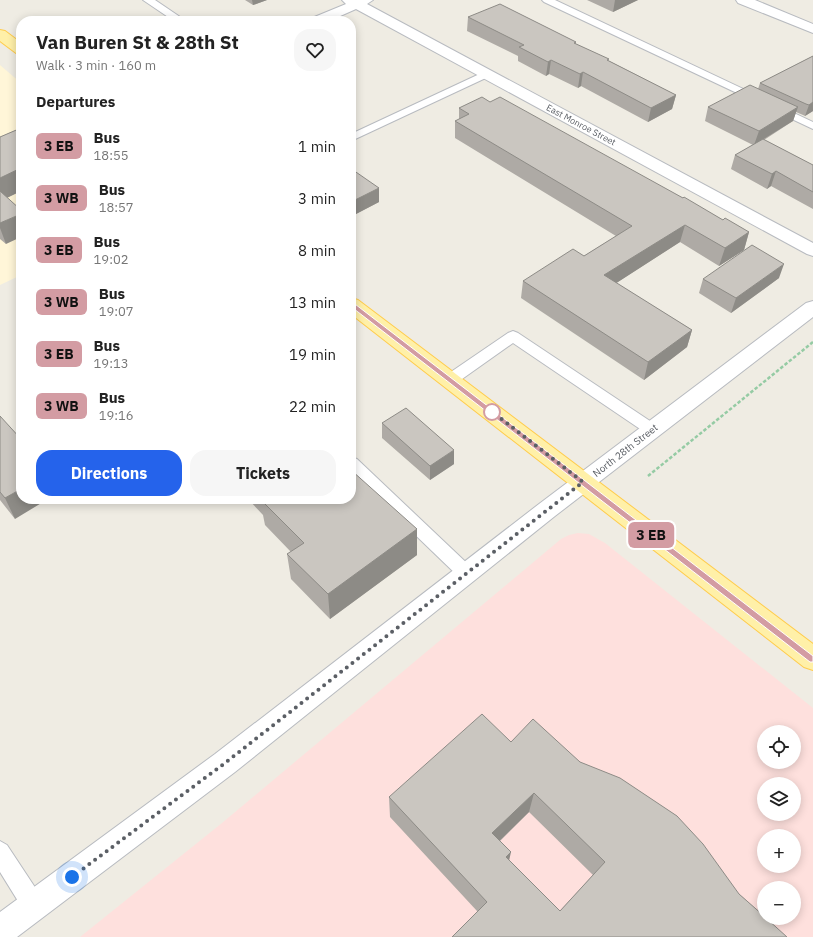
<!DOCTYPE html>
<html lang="en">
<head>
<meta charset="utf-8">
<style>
	:root { --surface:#fff; --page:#f6f6f6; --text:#222; --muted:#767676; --accent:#2563eb }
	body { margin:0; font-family:"IBM Plex Sans",sans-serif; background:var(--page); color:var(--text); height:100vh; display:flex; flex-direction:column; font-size:15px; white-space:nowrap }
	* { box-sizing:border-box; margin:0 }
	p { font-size:13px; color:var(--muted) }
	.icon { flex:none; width:22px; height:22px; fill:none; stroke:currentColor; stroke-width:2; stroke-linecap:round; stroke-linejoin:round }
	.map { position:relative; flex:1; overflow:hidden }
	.drawer { position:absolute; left:16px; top:16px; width:340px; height:488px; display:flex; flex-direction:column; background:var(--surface); border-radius:16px; box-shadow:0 2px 10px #0003 }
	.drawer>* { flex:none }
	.badge { padding:0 8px; border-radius:6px; font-size:14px; line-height:26px }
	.fabs { position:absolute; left:757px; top:725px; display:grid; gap:8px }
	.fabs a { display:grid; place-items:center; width:44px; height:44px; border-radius:50%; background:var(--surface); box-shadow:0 2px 10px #0003; font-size:20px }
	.you { position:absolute; width:20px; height:20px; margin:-10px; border:3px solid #fff; border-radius:50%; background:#1a73e8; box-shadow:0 0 0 6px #1a73e833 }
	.map>.badge { position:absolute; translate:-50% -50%; box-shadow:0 0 0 2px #fff }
	h2 { padding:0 20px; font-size:15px; line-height:36px }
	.round { display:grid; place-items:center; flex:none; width:42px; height:42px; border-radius:16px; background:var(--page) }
	.summary { display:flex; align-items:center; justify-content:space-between; height:68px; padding:0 20px }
	h1 { font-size:19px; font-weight:800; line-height:30px }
	.action { display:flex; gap:8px; margin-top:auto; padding:8px 20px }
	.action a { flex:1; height:46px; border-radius:16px; background:var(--accent); color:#fff; font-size:16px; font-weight:800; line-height:46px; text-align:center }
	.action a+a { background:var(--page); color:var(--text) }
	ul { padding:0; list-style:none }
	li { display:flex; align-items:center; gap:12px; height:52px; padding:0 20px }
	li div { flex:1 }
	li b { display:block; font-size:15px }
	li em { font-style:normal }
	li .badge { min-width:44px; font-weight:700; text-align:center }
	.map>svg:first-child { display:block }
</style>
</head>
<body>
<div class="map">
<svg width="813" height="937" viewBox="0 0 813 937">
	<rect width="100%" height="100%" fill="#efece3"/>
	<path fill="#fff6d8" d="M 0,65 L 21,83 L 21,275 L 0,285 Z"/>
	<path fill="#fee0dd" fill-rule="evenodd" d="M 578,533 L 589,534 L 605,543 L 813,708 L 813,937 L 80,937 L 222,823 L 561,539 L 569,535 ZM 764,732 L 794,732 L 794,762 L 764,762 ZM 764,784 L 794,784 L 794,814 L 764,814 ZM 764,836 L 794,836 L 794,866 L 764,866 ZM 764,888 L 794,888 L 794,918 L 764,918 Z"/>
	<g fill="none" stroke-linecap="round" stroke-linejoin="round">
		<defs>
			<path id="lane" d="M 143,0 L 155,0 L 186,21 L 174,21 Z
				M 542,0 L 555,0 L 813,122 L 813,129 L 544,2 Z
				M 486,71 L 491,74 L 490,76 L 351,141 L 351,134 Z
				M 513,331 L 518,333 L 656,425 L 659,429 L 656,433 L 651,435 L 646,433 L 513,343 L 455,384 L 450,385 L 445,384 L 443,380 L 445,376 L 508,333 Z
				M 351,457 L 357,459 L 472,568 L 475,573 L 472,578 L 466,580 L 460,578 L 351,473 Z
				M 0,841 L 7,845 L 42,898 L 45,906 L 42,914 L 34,917 L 26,914 L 0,872 Z"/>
			<path id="street" d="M 342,0 L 373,0 L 367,4 L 813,243 L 813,256 L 807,254 L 356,9 L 329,21 L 310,21 L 312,18 L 346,4 Z
				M 736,0 L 755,0 L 813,24 L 813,33 L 738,3 Z
				M 813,301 L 813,317 L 555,516 L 235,772 L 17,937 L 0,937 L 0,912 L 215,754 L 539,504 L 806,303 Z"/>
			<path id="primary" d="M 0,30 L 5,31 L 21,43 L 21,54 L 16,53 L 0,41 Z
				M 351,298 L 358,300 L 813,644 L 813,670 L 804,667 L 351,314 Z"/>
		</defs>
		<use href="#lane" stroke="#b8bbc0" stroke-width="2"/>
		<use href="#street" stroke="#b8bbc0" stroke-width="2"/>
		<use href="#primary" stroke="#ffcc4c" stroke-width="2"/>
		<path stroke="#95cba4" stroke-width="2.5" stroke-dasharray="3.5 2" stroke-linecap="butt" d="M 648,476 L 813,342"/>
		<use href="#lane" fill="#fff" fill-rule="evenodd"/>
		<use href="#street" fill="#fff" fill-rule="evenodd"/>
		<use href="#primary" fill="#fff0a8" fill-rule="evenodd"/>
	</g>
	<path fill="#aeaaa5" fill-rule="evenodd" d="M 245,0 L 267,0 L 253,5 Z
		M 587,0 L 638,0 L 613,12 Z
		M 468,17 L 576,42 L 576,44 L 676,95 L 672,109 L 648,122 L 581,86 L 578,88 L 549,74 L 546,76 L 518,61 L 518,56 L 467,31 Z
		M 813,56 L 813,111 L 805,116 L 803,115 L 796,112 L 793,121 L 764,140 L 813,165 L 813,209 L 771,186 L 767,189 L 731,169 L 735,155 L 753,145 L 705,121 L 708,107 L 758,89 L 760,83 Z
		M 490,102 L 683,198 L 723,220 L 749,232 L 744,250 L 719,266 L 680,242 L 616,283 L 692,330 L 687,347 L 644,380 L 521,298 L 523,281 L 584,256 L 616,236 L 455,138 L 455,121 L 459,120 L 459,108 Z
		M 21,128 L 21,191 L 7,198 L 6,244 L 0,239 L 0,137 Z
		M 351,171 L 379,188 L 379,202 L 356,214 L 351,211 Z
		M 779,278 L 731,313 L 699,293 L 703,279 Z
		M 0,416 L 15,519 L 0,500 Z
		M 382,423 L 454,464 L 430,480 L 382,438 Z
		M 248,499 L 351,499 L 417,529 L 417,555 L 330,619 L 291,579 L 287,554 L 291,552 L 265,525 L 263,515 Z
		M 511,742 L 580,762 L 739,894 L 764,916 L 477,911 L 390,817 L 389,797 ZM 529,812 L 593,875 L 560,911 L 509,860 L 500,841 Z"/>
	<path fill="#8d8b86" d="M 252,0 L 267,0 L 253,5 Z
		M 615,0 L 638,0 L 613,12 Z
		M 551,60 L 549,74 L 546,76 L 548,62 Z
		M 583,72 L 581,86 L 578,88 L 580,74 Z
		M 676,95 L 672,109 L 648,122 L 651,108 Z
		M 813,102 L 813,111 L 805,116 L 809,105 Z
		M 798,107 L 793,121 L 754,145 L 759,131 Z
		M 21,168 L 21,191 L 0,201 L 0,178 Z
		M 776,171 L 771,186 L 767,189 L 772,174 Z
		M 379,188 L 379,202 L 356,214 L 355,200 Z
		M 21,214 L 21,237 L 6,244 L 0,228 L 0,223 Z
		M 685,225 L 680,242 L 601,293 L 604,275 Z
		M 749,232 L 744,250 L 719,266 L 725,248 Z
		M 784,264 L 779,278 L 731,313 L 736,298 Z
		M 692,330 L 687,347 L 644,380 L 648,362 Z
		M 454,450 L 454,464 L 430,480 L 430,466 Z
		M 21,489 L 21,499 L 48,499 L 15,519 L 5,498 Z
		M 417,529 L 417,555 L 330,619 L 328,594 Z
		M 534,793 L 529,812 L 488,852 L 492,833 Z
		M 511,852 L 507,870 L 506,857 Z"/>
	<path fill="#cac6c0" stroke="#8d8b86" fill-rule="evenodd" d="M 500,4 L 576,42 L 574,43 L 609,59 L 607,60 L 676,95 L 651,108 L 583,72 L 580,74 L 551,60 L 548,62 L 519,47 L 524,45 L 468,17 Z
		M 813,56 L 813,102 L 809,105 L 806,104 L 760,83 Z
		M 750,85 L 798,107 L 759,131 L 708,107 Z
		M 482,97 L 490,102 L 500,97 L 683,198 L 684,197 L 723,220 L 725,218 L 749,232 L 725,248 L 685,225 L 604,275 L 692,330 L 648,362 L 523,281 L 573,249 L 584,256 L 632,226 L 455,121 L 469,114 L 459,108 Z
		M 21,128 L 21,168 L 0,178 L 0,137 Z
		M 763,139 L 813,165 L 813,192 L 776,171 L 772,174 L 735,155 Z
		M 353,170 L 379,188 L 355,200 L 351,197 L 351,171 Z
		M 0,191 L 21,210 L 21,214 L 0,223 Z
		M 752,245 L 784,264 L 736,298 L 703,279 Z
		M 406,408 L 454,450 L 430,466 L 382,423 Z
		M 0,416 L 21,439 L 21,489 L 5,498 L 0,492 Z
		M 351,470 L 417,529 L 328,594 L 287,554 L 304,543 L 261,500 L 262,499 L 351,499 Z
		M 482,714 L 511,742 L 533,719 L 580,762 L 620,778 L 677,816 L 703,844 L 739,894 L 764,916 L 764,918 L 766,918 L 787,937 L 452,937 L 487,902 L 389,797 ZM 534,793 L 605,862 L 560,911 L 506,857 L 511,852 L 492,833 Z"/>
	<path fill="#d39ca3" stroke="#fff" d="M 351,301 L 813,656 L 813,662 L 810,662 L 349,305 L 348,304 Z"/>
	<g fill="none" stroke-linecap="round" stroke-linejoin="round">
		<path stroke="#5b5f65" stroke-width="4" stroke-dasharray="0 7.2" d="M 72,877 L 225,763 L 583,482 L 490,410 L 492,412"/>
	</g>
	<circle fill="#fff" stroke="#d39ca3" stroke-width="2" cx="492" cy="412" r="8"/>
	<g text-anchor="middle" stroke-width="3.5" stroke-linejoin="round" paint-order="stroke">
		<g font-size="9" fill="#5b5f65" stroke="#fff">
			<text transform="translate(581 125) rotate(28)" y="3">East Monroe Street</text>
		</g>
		<g font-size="10" fill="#5b5f65" stroke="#fff">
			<text transform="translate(625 450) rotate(-38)" y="4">North 28th Street</text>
		</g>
	</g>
</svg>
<div class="fabs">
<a><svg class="icon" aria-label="locate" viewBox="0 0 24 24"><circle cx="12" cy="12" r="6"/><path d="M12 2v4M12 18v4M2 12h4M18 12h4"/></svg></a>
<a><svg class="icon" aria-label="layers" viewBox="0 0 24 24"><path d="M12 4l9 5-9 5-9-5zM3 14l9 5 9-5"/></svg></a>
<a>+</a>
<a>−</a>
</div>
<div class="you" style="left:72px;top:877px"></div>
<b class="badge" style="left:651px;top:535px;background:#d39ca3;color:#111">3 EB</b>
<section class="drawer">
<div class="summary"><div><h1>Van Buren St &amp; 28th St</h1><p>Walk · 3 min · 160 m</p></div><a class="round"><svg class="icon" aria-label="heart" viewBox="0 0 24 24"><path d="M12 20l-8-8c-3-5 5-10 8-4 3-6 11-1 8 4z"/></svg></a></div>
<h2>Departures</h2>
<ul>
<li><span class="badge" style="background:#d39ca3;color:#111">3 EB</span><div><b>Bus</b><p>18:55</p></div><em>1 min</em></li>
<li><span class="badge" style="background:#d39ca3;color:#111">3 WB</span><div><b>Bus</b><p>18:57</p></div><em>3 min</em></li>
<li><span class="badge" style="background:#d39ca3;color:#111">3 EB</span><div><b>Bus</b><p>19:02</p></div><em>8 min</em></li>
<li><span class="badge" style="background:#d39ca3;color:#111">3 WB</span><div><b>Bus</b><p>19:07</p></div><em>13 min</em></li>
<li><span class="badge" style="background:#d39ca3;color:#111">3 EB</span><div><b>Bus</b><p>19:13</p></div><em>19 min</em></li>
<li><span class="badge" style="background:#d39ca3;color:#111">3 WB</span><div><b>Bus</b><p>19:16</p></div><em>22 min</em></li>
</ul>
<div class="action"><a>Directions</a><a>Tickets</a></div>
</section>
</div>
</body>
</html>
